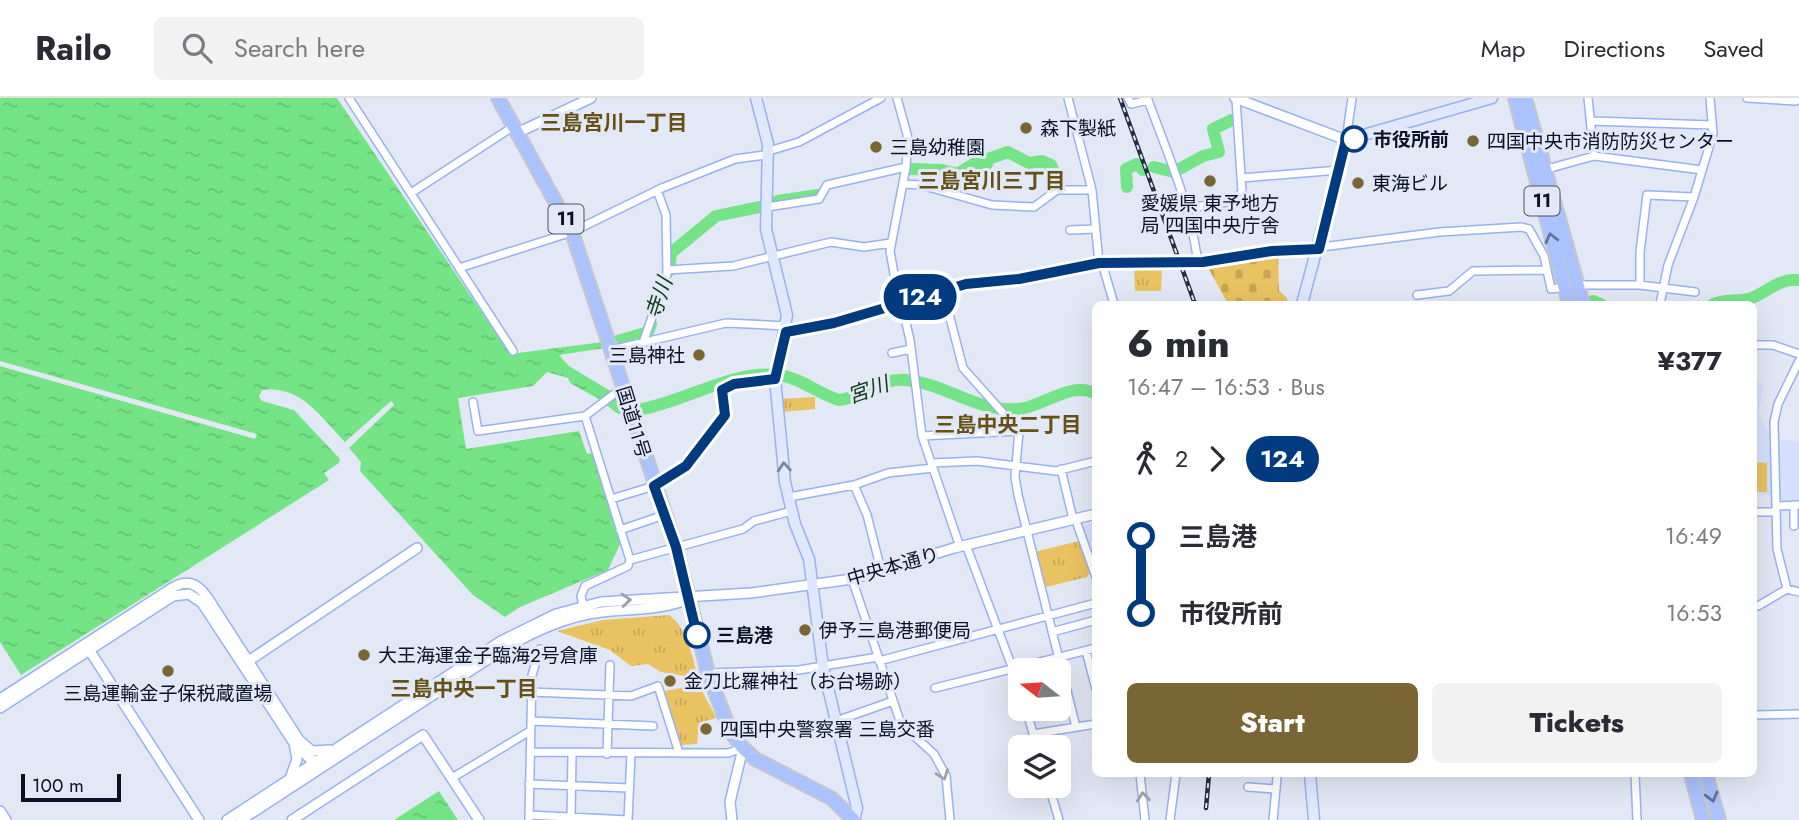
<!DOCTYPE html>
<html lang="en">
<head>
<meta charset="utf-8">
<style>
	:root { --surface:#fff; --page:#f2f2f3; --text:#2b2b33; --muted:#7c7c81; --line:#e1e1e2; --accent:#7a6534 }
	body { margin:0; font-family:Jost,"Noto Sans JP",sans-serif; background:var(--page); color:var(--text); height:100vh; display:flex; flex-direction:column; font-size:26px; white-space:nowrap }
	* { box-sizing:border-box; margin:0 }
	p { font-size:23px; color:var(--muted) }
	.icon { flex:none; width:38px; height:38px; fill:none; stroke:currentColor; stroke-width:2; stroke-linecap:round; stroke-linejoin:round }
	.map { position:relative; flex:1; overflow:hidden }
	.sheet { position:absolute; left:1092px; top:203px; width:665px; height:476px; display:flex; flex-direction:column; background:var(--surface); border-radius:10px; box-shadow:0 7px 28px #0002 }
	.sheet>* { flex:none }
	.badge { padding:0 14px; border-radius:23px; font-size:24px; line-height:46px }
	.needle { width:46px; rotate:287deg }
	.tools { position:absolute; left:1008px; top:560px; display:grid; gap:14px }
	.tools a { display:grid; place-items:center; width:63px; height:63px; border-radius:10px; background:var(--surface); box-shadow:0 7px 28px #0002; font-size:35px }
	.scale { position:absolute; left:21px; bottom:18px; width:100px; box-sizing:border-box; padding-left:7px; border:4px solid #091128; border-top:0; font-size:19px; line-height:24px; white-space:nowrap; color:#091128; -webkit-text-stroke:5px #e2e8f5; paint-order:stroke }
	.map>.badge { position:absolute; translate:-50% -50%; box-shadow:0 0 0 4px #fff }
	.legs { display:flex; align-items:center; gap:10px; height:77px; padding:0 35px; font-size:23px }
	.legs p { margin-inline-start:auto }
	.summary { display:flex; align-items:center; justify-content:space-between; height:119px; padding:0 35px }
	h1 { font-size:38px; font-weight:800; line-height:52px }
	.action { display:flex; gap:14px; margin-top:auto; padding:14px 35px }
	.action a { flex:1; height:80px; border-radius:10px; background:var(--accent); color:#fff; font-size:28px; font-weight:800; line-height:80px; text-align:center }
	.action a+a { background:var(--page); color:var(--text) }
	ul { padding:0 35px; list-style:none }
	li { display:flex; align-items:center; gap:24px; height:77px; font-size:26px }
	li i { display:grid; place-items:center; width:10px; height:100%; margin:0 9px; background:currentColor }
	li i::after { content:''; width:18px; height:18px; margin:-9px; border:5px solid; border-radius:50%; background:var(--surface) }
	li p { margin-inline-start:auto }
	li:first-child i { background:linear-gradient(#0000 50%,currentColor 0) }
	li:last-child i { background:linear-gradient(currentColor 50%,#0000 0) }
	header { display:flex; align-items:center; gap:42px; box-sizing:border-box; height:98px; padding:0 35px; background:var(--surface); border-bottom:2px solid var(--line) }
	header strong { font-size:33px }
	nav { display:flex; gap:38px; margin-inline-start:auto; font-size:24px }
	.search { width:490px; height:63px; background:var(--page); display:flex; align-items:center; gap:18px; box-sizing:border-box; padding:0 24px; border-radius:10px; color:var(--muted); font-size:26px }
	.map>svg:first-child { display:block }
</style>
</head>
<body>
<header>
<strong>Railo</strong>
<div class="search"><svg class="icon" aria-label="search" viewBox="0 0 24 24"><circle cx="10" cy="10" r="6"/><path d="M15 15l6 6"/></svg>Search here</div>
<nav><a>Map</a><a>Directions</a><a>Saved</a></nav>
</header>
<div class="map">
<svg width="1799" height="722" viewBox="0 0 1799 722">
	<defs>
		<pattern id="cemetery-stones" width="16" height="16" patternUnits="userSpaceOnUse" patternTransform="scale(1.75)"><rect width="16" height="16" fill="#e9c261"/><path d="M2 7V4a2 2 0 0 1 4 0v3zM10 15v-3a2 2 0 0 1 4 0v3z" fill="#c6a654"/></pattern>
		<pattern id="park-tufts" width="24" height="20" patternUnits="userSpaceOnUse" patternTransform="scale(1.75)"><rect width="24" height="20" fill="#e9c261"/><path d="M3 7l-1-3M5 7V3M7 7l1-3M15 17l-1-3M17 17v-4M19 17l1-3" fill="none" stroke="#c6a654"/></pattern>
		<pattern id="water-ripples" width="26" height="14" patternUnits="userSpaceOnUse" patternTransform="scale(1.75)"><rect width="26" height="14" fill="#75e486"/><path d="M2 4q2-2 4 0t4 0M15 11q2-2 4 0t4 0" fill="none" stroke="#64c374"/></pattern>
	</defs>
	<rect width="100%" height="100%" fill="#e2e8f5"/>
	<path fill="#d4e0fd" d="M 1754,284 L 1764,285 L 1759,315 L 1769,336 L 1771,397 L 1754,397 Z
		M 1777,342 L 1799,343 L 1799,410 L 1783,413 L 1778,409 Z
		M 1095,424 L 1095,467 L 1081,429 Z"/>
	<path fill="url(#cemetery-stones)" d="M 1278,154 L 1279,193 L 1287,200 L 1288,206 L 1228,206 L 1206,166 Z"/>
	<path fill="url(#park-tufts)" d="M 1134,166 L 1162,168 L 1161,193 L 1135,193 Z
		M 815,299 L 815,311 L 781,314 L 779,301 Z
		M 1079,443 L 1090,475 L 1087,479 L 1042,490 L 1034,454 Z
		M 669,517 C 691,533 693,567 701,590 C 705,601 712,609 716,620 L 699,625 L 697,646 L 680,647 L 665,593 L 691,588 L 691,579 L 661,574 L 648,566 L 631,568 L 610,552 L 557,533 L 603,522 Z"/>
	<path fill="#e9c261" d="M 1754,364 L 1767,365 L 1767,394 L 1754,394 Z"/>
	<path fill="url(#water-ripples)" d="M 0,0 L 337,0 L 510,256 L 603,244 L 605,250 L 559,257 L 569,268 L 612,294 L 599,301 L 570,285 L 568,280 L 547,274 L 533,288 L 458,300 L 466,351 L 579,333 L 587,356 L 592,355 L 620,446 L 608,472 L 520,509 L 505,519 L 473,497 L 360,373 L 361,364 L 349,350 L 394,307 L 391,303 L 345,344 C 320,318 301,287 262,292 L 259,299 L 262,303 L 294,312 L 340,361 L 339,365 L 324,375 L 329,382 L 21,577 L 0,544 Z
		M 439,693 L 458,722 L 394,722 Z"/>
	<path fill="#e2e8f5" d="M 0,263 L 257,336 L 255,341 L 0,268 Z"/>
	<g fill="none" stroke-linecap="round" stroke-linejoin="round">
		<path stroke="#75e486" stroke-width="12" d="M 1154,69 L 1174,74 L 1203,58 L 1219,54 L 1213,31 L 1232,22
			M 910,71 L 942,72 L 957,76 L 975,65 L 987,66 L 988,61 L 1008,54 L 1029,65 L 1042,63 L 1051,67 L 1060,88
			M 1127,89 L 1126,71 L 1137,66 L 1143,72
			M 778,103 L 818,97
			M 669,173 L 671,155 L 716,118 L 764,108
			M 1587,206 L 1593,203 L 1601,206
			M 1713,206 C 1726,201 1739,204 1752,200 C 1769,193 1779,180 1799,182
			M 615,244 L 648,234 L 651,226
			M 605,298 L 620,310 L 638,312 C 685,304 731,272 779,277 C 801,280 818,296 839,302 C 862,300 880,280 905,282 C 945,285 977,315 1019,311 C 1043,309 1072,282 1096,296"/>
		<defs>
			<path id="minor" d="M 349,0 L 513,253
				M 897,0 L 908,40 L 906,69 L 890,153 L 899,204
				M 1068,0 L 1092,92 L 1099,165
				M 1128,0 L 1131,6 L 1148,2 C 1168,57 1190,105 1198,165
				M 1588,0 L 1594,58
				M 1747,0 L 1796,3
				M 1592,23 L 1712,27
				M 1346,42 L 1352,0
				M 1547,71 L 1594,58 L 1702,72
				M 1242,80 L 1339,72
				M 903,86 L 921,87 L 992,107 L 1034,109 L 1057,92 L 1092,92
				M 411,95 L 514,28
				M 767,109 L 819,101 L 827,87 L 906,69
				M 1188,110 L 1234,103 L 1242,94 L 1236,1
				M 1070,132 L 1095,131
				M 1102,165 L 1114,206
				M 459,170 L 572,134 L 662,90 L 735,61 L 765,57 L 772,52 L 799,44 L 881,0
				M 667,172 L 733,168 L 831,144 L 864,149 L 891,145
				M 1577,187 L 1640,187 L 1695,194
				M 1640,187 L 1640,154 L 1647,97 L 1694,99
				M 943,193 L 963,270 L 1019,333 L 1015,379 L 1018,397 L 1076,629
				M 1417,197 L 1449,193 L 1473,173 L 1547,172
				M 901,204 L 910,242 L 922,338 L 960,449
				M 1660,206 L 1668,167 L 1694,99 L 1713,36 L 1710,0
				M 786,234 L 834,225 L 966,186 L 1019,181 L 1099,165 L 1203,164 L 1440,134 L 1521,129 L 1529,131 L 1544,158 L 1551,191 L 1566,189
				M 643,245 L 667,176 L 666,117 L 657,92
				M 1754,247 L 1773,247 L 1799,256
				M 611,252 L 726,225 L 788,228
				M 892,255 L 911,251
				M 473,304 L 478,333 L 585,318 L 622,290
				M 922,338 L 1019,333
				M 932,365 L 977,363 L 1056,373 L 1096,363
				M 1061,371 L 1073,421
				M 789,399 L 854,387
				M 611,401 L 654,388 L 686,368 L 725,317 L 722,291 L 734,286 L 775,281
				M 1794,407 L 1794,428
				M 1776,408 L 1799,407
				M 1754,414 L 1776,414
				M 1075,420 L 1096,479
				M 620,432 L 664,417
				M 966,447 L 1020,590
				M 630,462 L 743,431 L 754,423 L 792,413
				M 881,472 L 867,417 L 854,387 L 888,375 L 933,370
				M 852,481 L 901,626 L 934,656 L 946,678 L 950,722
				M 1787,491 L 1777,451 L 1774,324 L 1778,306 L 1799,263
				M 1754,507 L 1758,508 L 1787,491 L 1799,494
				M 584,513 L 581,498 L 585,488 L 628,468 L 630,462 L 585,318
				M 1052,534 L 1096,522
				M 1086,553 L 1096,591
				M 879,563 L 1096,505
				M 708,575 L 799,572 L 878,559
				M 935,590 L 1096,550
				M 531,594 L 631,598 L 658,588 L 679,655
				M 1026,611 L 1037,649
				M 1754,617 L 1799,616
				M 531,623 L 653,628
				M 836,623 L 893,603
				M 1033,636 L 1096,626
				M 530,654 L 728,655 L 743,650
				M 607,656 L 610,567
				M 1140,676 L 1145,722
				M 1635,676 L 1637,722
				M 452,680 L 530,633
				M 529,686 L 629,690
				M 1049,688 L 1059,722
				M 1248,689 L 1274,691
				M 529,717 L 628,722
				M 571,721 L 572,656
				M 529,722 L 532,577 L 540,551
				M 628,722 L 631,656
				M 1170,722 L 1176,676
				M 1273,722 L 1277,680"/>
			<path id="tertiary" d="M 1235,0 L 1346,42
				M 517,35 L 591,0
				M 86,547 L 199,722
				M 244,566 L 417,450
				M 0,601 L 172,490 C 187,481 197,485 207,499 L 299,642 L 312,653 L 330,652
				M 0,610 L 173,498 L 189,496 L 202,505 L 294,645 L 297,661 L 291,678
				M 295,646 L 311,662 L 320,664
				M 0,713 L 6,722
				M 227,722 L 501,543 L 556,516 L 601,504 L 751,495 L 852,481 L 954,450 L 1096,416
				M 241,722 L 505,550 C 535,533 567,518 602,514 C 630,511 657,512 683,503
				M 292,722 L 423,637 L 479,722
				M 732,722 L 730,704 L 743,650"/>
			<path id="secondary" d="M 756,0 L 768,46 L 766,131 L 787,217 L 775,281 L 785,384 L 795,426 L 809,461 L 823,569 L 857,710 L 854,722
				M 1302,206 L 1346,42 L 1492,0
				M 1310,676 L 1314,722"/>
			<path id="trunk" d="M 498,0 L 572,134 L 676,449 L 708,575 L 730,633 L 743,650 L 755,661 L 831,700 L 854,722
				M 1515,0 L 1569,206
				M 1525,0 L 1583,206
				M 1691,676 L 1703,722
				M 1706,676 L 1719,722"/>
		</defs>
		<use href="#minor" stroke="#98b1f0" stroke-width="10"/>
		<use href="#tertiary" stroke="#98b1f0" stroke-width="12"/>
		<use href="#secondary" stroke="#98b1f0" stroke-width="13"/>
		<use href="#trunk" stroke="#c4c6cb" stroke-width="16"/>
		<use href="#minor" stroke="#fff" stroke-width="7"/>
		<use href="#tertiary" stroke="#fff" stroke-width="9"/>
		<use href="#secondary" stroke="#dfe8fe" stroke-width="10"/>
		<use href="#trunk" stroke="#aac2fe" stroke-width="12"/>
		<defs>
			<path id="rail" d="M 1120,0 L 1195,206
				M 1206,710 L 1209,676"/>
		</defs>
		<use href="#rail" stroke="#242c42" stroke-width="4.5"/>
		<use href="#rail" stroke="#e2e8f5" stroke-width="2" stroke-dasharray="5" stroke-linecap="butt"/>
	</g>
	<defs><path id="oneway-chevron" d="M-2-3.5L2.5 0L-2 3.5" fill="none" stroke-width="1.6" stroke-linecap="round" stroke-linejoin="round" transform="scale(1.75)"/></defs>
	<g stroke="#62729e">
		<use href="#oneway-chevron" transform="translate(1551 140) rotate(-104)"/>
		<use href="#oneway-chevron" transform="translate(1712 699) rotate(75)"/>
	</g>
	<use stroke="#7f879e" href="#oneway-chevron" transform="translate(784 369) rotate(-95)"/>
	<g stroke="#9da0a9">
		<use href="#oneway-chevron" transform="translate(626 502) rotate(-5)"/>
		<use href="#oneway-chevron" transform="translate(943 677) rotate(70)"/>
		<use href="#oneway-chevron" transform="translate(1143 699) rotate(-96)"/>
	</g>
	<g fill="none" stroke-linecap="round" stroke-linejoin="round">
		<defs>
			<path id="line-1" d="M 697,537 L 676,449 L 654,388 L 686,368 L 725,317 L 722,292 L 734,286 L 775,281 L 786,234 L 834,225 L 966,186 L 1019,181 L 1099,165 L 1203,164 L 1272,153 L 1319,151 L 1346,42 L 1354,41"/>
		</defs>
		<use href="#line-1" stroke="#fff" stroke-width="16"/>
		<use href="#line-1" stroke="#003b80" stroke-width="10"/>
	</g>
	<g fill="#7a6534" stroke="#e2e8f5" stroke-width="2.5">
		<circle cx="1026" cy="30" r="7"/>
		<circle cx="1473" cy="43" r="7"/>
		<circle cx="876" cy="49" r="7"/>
		<circle cx="1210" cy="83" r="7"/>
		<circle cx="1358" cy="85" r="7"/>
		<circle cx="699" cy="257" r="7"/>
		<circle cx="805" cy="532" r="7"/>
		<circle cx="364" cy="557" r="7"/>
		<circle cx="168" cy="573" r="7"/>
		<circle cx="670" cy="583" r="7"/>
		<circle cx="706" cy="631" r="7"/>
	</g>
	<g fill="#fff" stroke="#003b80" stroke-width="3.5">
		<circle cx="1354" cy="41" r="12"/>
		<circle cx="697" cy="537" r="12"/>
	</g>
	<g text-anchor="middle" stroke-width="6" stroke-linejoin="round" paint-order="stroke">
		<g fill="#e2e8f5" stroke="#4a5266" stroke-width="2">
			<rect x="1524.5" y="88.5" width="35" height="29" rx="5"/>
			<rect x="548.5" y="106.5" width="35" height="29" rx="5"/>
		</g>
		<g font-size="18" font-weight="bold" fill="#091128">
			<text x="1542" y="109">11</text>
			<text x="566" y="127">11</text>
		</g>
		<g font-size="19" fill="#091128" stroke="#e2e8f5" text-anchor="start">
			<text x="1040" y="37">森下製紙</text>
			<text x="1487" y="50">四国中央市消防防災センター</text>
			<text x="890" y="56">三島幼稚園</text>
			<text x="1372" y="92">東海ビル</text>
			<text x="1210" y="112" text-anchor="middle">愛媛県 東予地方<tspan x="1210" dy="22">局 四国中央庁舎</tspan></text>
			<text x="685" y="264" text-anchor="end">三島神社</text>
			<text x="819" y="539">伊予三島港郵便局</text>
			<text x="378" y="564">大王海運金子臨海2号倉庫</text>
			<text x="684" y="590">金刀比羅神社（お台場跡）</text>
			<text x="168" y="602" text-anchor="middle">三島運輸金子保税蔵置場</text>
			<text x="720" y="638">四国中央警察署 三島交番</text>
		</g>
		<g font-size="19" font-weight="bold" fill="#091128" stroke="#e2e8f5" text-anchor="start">
			<text x="1373" y="48">市役所前</text>
			<text x="716" y="544">三島港</text>
		</g>
		<g font-size="19" fill="#091128" stroke="#e2e8f5">
			<text transform="translate(634 324) rotate(73)" y="7">国道11号</text>
			<text transform="translate(893 468) rotate(-16)" y="7">中央本通り</text>
		</g>
		<g font-size="21" font-weight="bold" fill="#665015" stroke="#e2e8f5">
			<text x="614" y="32">三島宮川一丁目</text>
			<text x="992" y="90">三島宮川三丁目</text>
			<text x="1008" y="334">三島中央二丁目</text>
			<text x="464" y="598">三島中央一丁目</text>
		</g>
		<g font-size="21" font-style="italic" fill="#0e3b17" stroke="#e2e8f5">
			<text transform="translate(659 200) rotate(-72)" y="7">寺川</text>
			<text transform="translate(868 292) rotate(-19)" y="7">宮川</text>
		</g>
	</g>
</svg>
<div class="tools">
<a><svg class="needle" viewBox="-14 -14 28 28"><path d="M0-13l5 13h-10z" fill="#e53935"/><path d="M0 13l5-13h-10z" fill="#7c7c81"/></svg></a>
<a><svg class="icon" aria-label="layers" viewBox="0 0 24 24"><path d="M12 4l9 5-9 5-9-5zM3 14l9 5 9-5"/></svg></a>
</div>
<div class="scale">100 m</div>
<b class="badge" style="left:920px;top:199px;background:#003b80;color:#fff">124</b>
<section class="sheet">
<div class="summary"><div><h1>6 min</h1><p>16:47 – 16:53 · Bus</p></div><b>¥377</b></div>
<div class="legs"><svg class="icon" aria-label="walk" viewBox="0 0 24 24"><circle cx="13" cy="4" r="2"/><path d="M13 8l-2 6 4 7M11 14l-3 7M7 12l3-4h3l4 4"/></svg>2<svg class="icon" aria-label="forward" viewBox="0 0 24 24"><path d="M9 5l7 7-7 7"/></svg><b class="badge" style="background:#003b80;color:#fff">124</b></div>
<ul>
<li><i style="color:#003b80"></i><b>三島港</b><p>16:49</p></li>
<li><i style="color:#003b80"></i><b>市役所前</b><p>16:53</p></li>
</ul>
<div class="action"><a>Start</a><a>Tickets</a></div>
</section>
</div>
</body>
</html>
